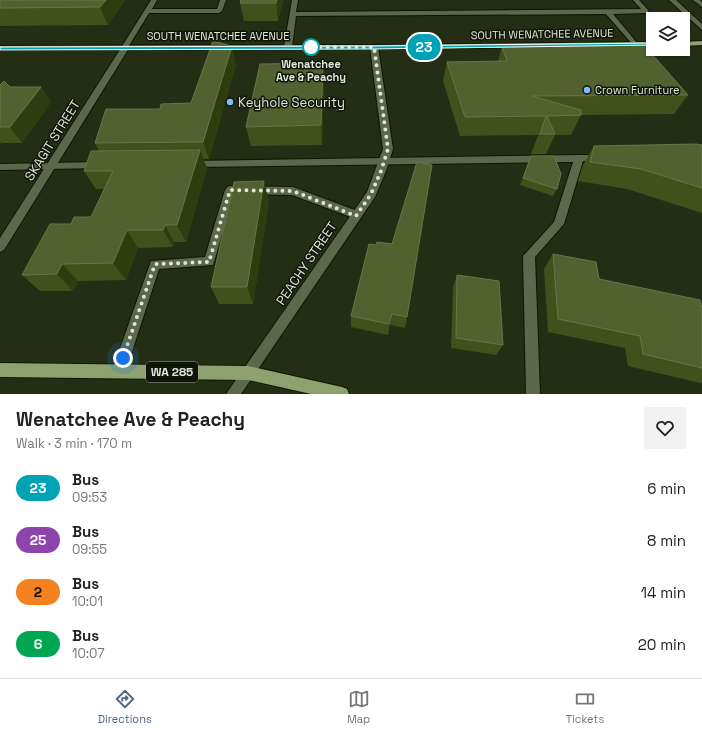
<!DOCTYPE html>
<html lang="en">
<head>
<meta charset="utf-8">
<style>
	:root { --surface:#fff; --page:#f2f2f2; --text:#222; --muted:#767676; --line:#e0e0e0; --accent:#4e6784 }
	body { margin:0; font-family:"Space Grotesk",sans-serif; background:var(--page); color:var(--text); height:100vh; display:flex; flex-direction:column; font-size:15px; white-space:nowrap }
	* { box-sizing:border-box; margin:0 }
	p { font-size:13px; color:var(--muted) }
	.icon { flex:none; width:22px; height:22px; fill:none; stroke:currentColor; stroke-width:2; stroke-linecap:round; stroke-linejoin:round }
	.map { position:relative; height:394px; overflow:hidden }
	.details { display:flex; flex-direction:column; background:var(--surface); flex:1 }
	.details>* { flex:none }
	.badge { padding:0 8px; border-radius:13px; font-size:14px; line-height:26px }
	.controls { position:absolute; left:646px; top:12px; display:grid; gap:8px }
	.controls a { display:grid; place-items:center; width:44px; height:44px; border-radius:0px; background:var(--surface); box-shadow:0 1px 3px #0004; font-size:20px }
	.you { position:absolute; width:20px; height:20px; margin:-10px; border:3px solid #fff; border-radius:50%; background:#1a73e8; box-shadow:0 0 0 6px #1a73e833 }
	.map>.badge { position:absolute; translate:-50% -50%; box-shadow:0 0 0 2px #fff }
	.round { display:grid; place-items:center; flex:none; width:42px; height:42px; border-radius:0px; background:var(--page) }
	.overview { display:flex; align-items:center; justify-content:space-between; height:68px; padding:0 16px }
	h1 { font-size:19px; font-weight:600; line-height:30px }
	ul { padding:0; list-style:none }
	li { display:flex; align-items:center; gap:12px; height:52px; padding:0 16px }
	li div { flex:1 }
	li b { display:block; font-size:15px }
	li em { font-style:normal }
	li .badge { min-width:44px; font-weight:700; text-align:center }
	.tabs { display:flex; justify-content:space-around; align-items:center; height:56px; border-top:1px solid var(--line); background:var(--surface); font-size:11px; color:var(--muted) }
	.tabs a { display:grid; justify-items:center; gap:2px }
	.tabs .current { color:var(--accent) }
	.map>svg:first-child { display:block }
</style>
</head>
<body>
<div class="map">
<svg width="702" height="394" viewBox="0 0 702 394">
	<rect width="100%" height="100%" fill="#242e14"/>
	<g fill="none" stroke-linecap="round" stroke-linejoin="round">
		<defs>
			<path id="lane" d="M 151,0 L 157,0 L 152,9 L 217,9 L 220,0 L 226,0 L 222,11 L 219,13 L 149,13 L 127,49 L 123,49 L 121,48 Z
				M 292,0 L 298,0 L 296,12 L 641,9 L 633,0 L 639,0 L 649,11 L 646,13 L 613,14 L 638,44 L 635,46 L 633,45 L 606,14 L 296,16 L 292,47 L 288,49 L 284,47 Z
				M 669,0 L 676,0 L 702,24 L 702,30 Z
				M 693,0 L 700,0 L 702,2 L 702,7 Z
				M 579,155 L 600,155 L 605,158 L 600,161 L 583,161 L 564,224 L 535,257 L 540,394 L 526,394 L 523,256 L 554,222 L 573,162 L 192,167 L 187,164 L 192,161 Z
				M 98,162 L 103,165 L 98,168 L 0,170 L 0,164 Z
				M 230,186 L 293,187 L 360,212 L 361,215 L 360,218 L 356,219 L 292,195 L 234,194 L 213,265 L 159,269 L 124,376 L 119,378 L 114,376 L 112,371 L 151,261 L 205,257 L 225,190 L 227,187 Z"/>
			<path id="street" d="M 374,45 L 378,47 L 393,149 L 386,171 L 375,197 L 241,394 L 226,394 L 367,192 L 383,149 L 370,47 Z
				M 125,46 L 129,48 L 4,250 L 0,252 L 0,238 L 121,48 Z"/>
			<path id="primary" d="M 702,41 L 702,45 L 683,46 L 683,42 Z
				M 653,42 L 653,46 L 374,49 L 0,50 L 0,46 L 374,45 Z
				M 0,363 L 248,366 L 342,387 L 347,389 L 349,394 L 311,394 L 248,380 L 0,377 Z"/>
		</defs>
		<use href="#lane" stroke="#0d1601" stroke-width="2"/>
		<use href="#street" stroke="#0d1601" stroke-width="2"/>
		<use href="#primary" stroke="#0d1601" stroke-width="2"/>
		<use href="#lane" fill="#5c684c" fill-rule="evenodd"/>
		<use href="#street" fill="#5c684c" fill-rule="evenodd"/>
		<use href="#primary" fill="#8da26e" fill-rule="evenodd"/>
	</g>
	<path fill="#40511c" d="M 0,0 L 125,0 L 108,25 L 0,26 Z
		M 241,0 L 283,0 L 278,21 L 244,21 L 240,3 Z
		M 502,47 L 688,95 L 674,114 L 581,115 L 571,135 L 555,135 L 546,154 L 531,154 L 538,135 L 460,136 L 443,81 L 447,62 L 498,61 Z
		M 236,64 L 209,159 L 203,159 L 207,168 L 186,242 L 174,242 L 173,247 L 138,248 L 126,280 L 78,281 L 73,291 L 40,291 L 22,275 L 71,224 L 91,217 L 104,189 L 96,189 L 84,171 L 99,151 L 95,143 L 160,109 L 191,103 Z
		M 324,83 L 322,145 L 251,146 L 246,127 Z
		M 0,85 L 10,87 L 41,87 L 51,102 L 22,143 L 2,143 L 0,146 Z
		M 702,145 L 702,213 L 627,189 L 578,181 L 583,165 L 594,146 Z
		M 531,156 L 557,189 L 553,196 L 520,185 Z
		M 264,181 L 269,201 L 253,304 L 219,304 L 211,287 Z
		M 369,244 L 407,317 L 405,328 L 390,325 L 388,335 L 351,327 L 351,316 Z
		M 553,254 L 599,279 L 702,309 L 702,382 L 700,383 L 628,366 L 625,348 L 548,332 L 544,269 Z
		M 457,275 L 503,345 L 496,355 L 451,348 L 453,287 Z"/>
	<path fill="#2e3c10" d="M 106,0 L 125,0 L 108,25 L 100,7 Z
		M 277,0 L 283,0 L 278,21 L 276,3 Z
		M 232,46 L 236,64 L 209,159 L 203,142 Z
		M 323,63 L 324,83 L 322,145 L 321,125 Z
		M 41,87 L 51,102 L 22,143 L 10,127 Z
		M 0,141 L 2,143 L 0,146 Z
		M 200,150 L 207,168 L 186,242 L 177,225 Z
		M 264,181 L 269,201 L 253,304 L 247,287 Z
		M 165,225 L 174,242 L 173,247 L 163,230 Z
		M 127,230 L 138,248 L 126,280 L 113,263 Z
		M 62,264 L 78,281 L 73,291 L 57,274 Z
		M 392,314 L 390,325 L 388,335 L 389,324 Z"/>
	<path fill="#516130" stroke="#68764a" d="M 0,0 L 106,0 L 100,7 L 0,8 Z
		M 241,0 L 277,0 L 276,3 L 240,3 Z
		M 213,41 L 232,46 L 203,142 L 95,143 L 106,109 L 160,109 L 161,104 L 191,103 Z
		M 644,45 L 688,95 L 532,96 L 581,110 L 581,115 L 547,116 L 555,134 L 540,134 L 546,116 L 465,117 L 447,62 L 507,61 L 502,47 Z
		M 323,63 L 321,125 L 246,127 L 260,64 Z
		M 4,81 L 10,87 L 41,87 L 10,127 L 0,127 L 0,85 Z
		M 696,144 L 702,145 L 702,188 L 641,169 L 590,162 L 594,146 Z
		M 200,150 L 177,225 L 165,225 L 163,230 L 127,230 L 113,263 L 62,264 L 57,274 L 22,275 L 50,224 L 71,224 L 74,217 L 91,217 L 113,171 L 84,171 L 91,151 Z
		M 531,156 L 554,156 L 561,174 L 557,189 L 523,178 Z
		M 417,162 L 432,165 L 407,317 L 392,314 L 389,324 L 351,316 L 369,244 L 376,245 L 377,242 L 392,244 Z
		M 264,181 L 247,287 L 211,287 L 234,182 Z
		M 553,254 L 596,262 L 599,279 L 700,300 L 702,309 L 702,368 L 643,354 L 640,336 L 558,319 Z
		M 457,275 L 499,281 L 503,345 L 456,338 Z"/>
	<path fill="#00a3b4" stroke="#fff" d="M 653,43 L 656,44 L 655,45 L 374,49 L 0,50 L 0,47 L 374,46 Z"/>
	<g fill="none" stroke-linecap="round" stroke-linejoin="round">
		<path stroke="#e0e7d7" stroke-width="4" stroke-dasharray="0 7.2" d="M 123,358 L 155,264 L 209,262 L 230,190 L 293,191 L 356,216 L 371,194 L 381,171 L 388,149 L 374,47 L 311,47"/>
	</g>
	<circle fill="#fff" stroke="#00a3b4" stroke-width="2" cx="311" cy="47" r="8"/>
	<g fill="#84bcfb" stroke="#101509" stroke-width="1.5">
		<circle cx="587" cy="90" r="4"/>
		<circle cx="230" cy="102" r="4"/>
	</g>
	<g text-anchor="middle" stroke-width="3" stroke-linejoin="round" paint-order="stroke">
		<g font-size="11" fill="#e0e7d7" stroke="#101509">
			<text transform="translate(542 34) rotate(-1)" y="4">SOUTH WENATCHEE AVENUE</text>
			<text x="218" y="40">SOUTH WENATCHEE AVENUE</text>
		</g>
		<g font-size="11" font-weight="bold" fill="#e0e7d7" stroke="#101509">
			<text x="311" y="68">Wenatchee<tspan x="311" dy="13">Ave &amp; Peachy</tspan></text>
		</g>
		<g font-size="11" fill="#e0e7d7" stroke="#101509" text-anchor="start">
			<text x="595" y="94">Crown Furniture</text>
		</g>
		<rect fill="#101509" stroke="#a2a899" stroke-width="1" x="146" y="362" width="52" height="20" rx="3"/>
		<g font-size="12" font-weight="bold" fill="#e0e7d7">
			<text x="172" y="376">WA 285</text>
		</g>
		<g font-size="13" fill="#e0e7d7" stroke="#101509" text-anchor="start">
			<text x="238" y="107">Keyhole Security</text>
		</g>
		<g font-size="13" fill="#e0e7d7" stroke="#101509">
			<text transform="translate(52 140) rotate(-58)" y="5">SKAGIT STREET</text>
			<text transform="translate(306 263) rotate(-56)" y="5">PEACHY STREET</text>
		</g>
	</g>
</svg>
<div class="controls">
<a><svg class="icon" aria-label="layers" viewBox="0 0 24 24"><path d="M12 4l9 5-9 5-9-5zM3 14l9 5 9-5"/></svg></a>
</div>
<div class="you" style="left:123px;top:358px"></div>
<b class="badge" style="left:424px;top:47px;background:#00a3b4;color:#fff">23</b>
</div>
<section class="details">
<div class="overview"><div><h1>Wenatchee Ave &amp; Peachy</h1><p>Walk · 3 min · 170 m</p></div><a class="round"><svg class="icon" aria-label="heart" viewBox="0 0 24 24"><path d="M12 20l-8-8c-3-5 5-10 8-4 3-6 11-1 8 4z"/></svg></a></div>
<ul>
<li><span class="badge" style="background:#00a3b4;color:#fff">23</span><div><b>Bus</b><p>09:53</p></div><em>6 min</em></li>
<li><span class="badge" style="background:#8e44ad;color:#fff">25</span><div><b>Bus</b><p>09:55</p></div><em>8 min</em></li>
<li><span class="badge" style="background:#f58220;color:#111">2</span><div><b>Bus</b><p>10:01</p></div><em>14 min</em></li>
<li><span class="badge" style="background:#00a651;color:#fff">6</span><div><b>Bus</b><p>10:07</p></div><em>20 min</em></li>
</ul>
</section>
<nav class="tabs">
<a class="current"><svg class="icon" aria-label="directions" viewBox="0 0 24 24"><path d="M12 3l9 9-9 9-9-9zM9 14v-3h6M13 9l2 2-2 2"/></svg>Directions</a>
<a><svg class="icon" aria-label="map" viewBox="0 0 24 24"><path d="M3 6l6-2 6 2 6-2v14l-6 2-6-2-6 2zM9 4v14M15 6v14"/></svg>Map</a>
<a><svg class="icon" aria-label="tickets" viewBox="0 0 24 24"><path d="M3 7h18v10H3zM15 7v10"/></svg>Tickets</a>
</nav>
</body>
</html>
